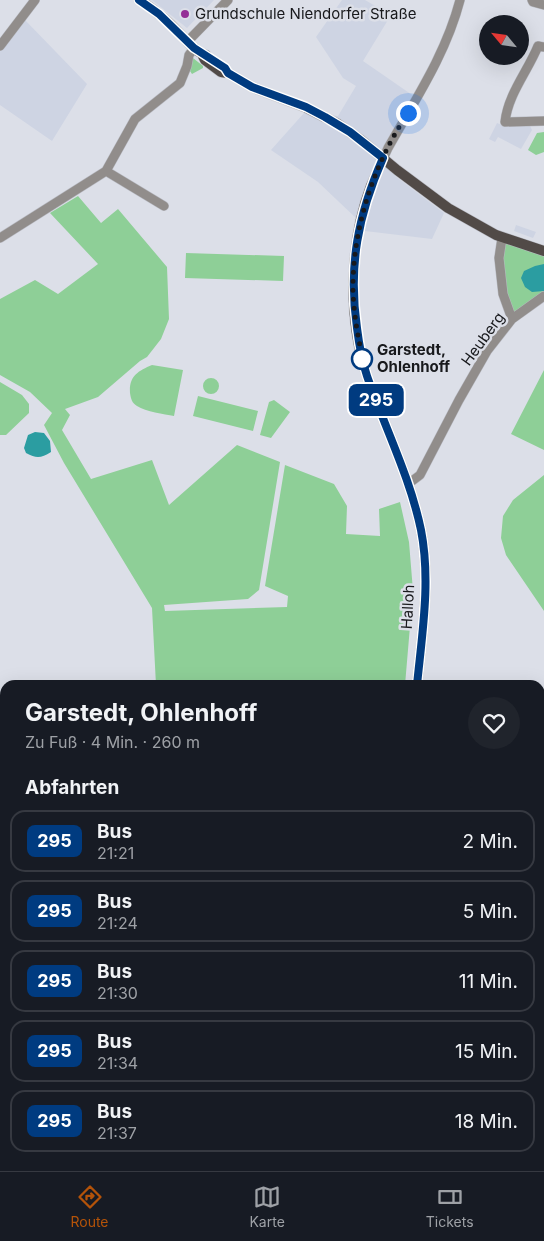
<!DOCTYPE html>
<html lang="de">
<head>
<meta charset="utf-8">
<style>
	:root { --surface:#171b24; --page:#20242c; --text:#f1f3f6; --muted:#9ea1a6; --line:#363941; --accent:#b45309 }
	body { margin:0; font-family:Inter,sans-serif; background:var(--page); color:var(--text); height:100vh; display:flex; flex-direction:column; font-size:19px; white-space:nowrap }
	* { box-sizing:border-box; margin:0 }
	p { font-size:16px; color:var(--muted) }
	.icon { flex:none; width:28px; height:28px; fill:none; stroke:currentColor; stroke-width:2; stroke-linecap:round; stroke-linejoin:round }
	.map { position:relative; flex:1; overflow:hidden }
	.sheet { position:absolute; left:0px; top:680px; width:545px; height:491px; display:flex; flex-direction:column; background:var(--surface); border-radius:15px 15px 0 0; box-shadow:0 5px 20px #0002 }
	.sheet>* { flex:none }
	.badge { padding:0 10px; border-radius:8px; font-size:18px; line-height:32px }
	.needle { width:32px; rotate:299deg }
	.buttons { position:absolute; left:479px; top:15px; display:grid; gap:10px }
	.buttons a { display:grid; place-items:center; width:50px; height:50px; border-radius:50%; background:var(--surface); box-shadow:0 5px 20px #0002; font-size:25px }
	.you { position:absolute; width:25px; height:25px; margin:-12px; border:4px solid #fff; border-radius:50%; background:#1a73e8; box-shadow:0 0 0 8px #1a73e833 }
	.map>.badge { position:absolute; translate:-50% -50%; box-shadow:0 0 0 2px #fff }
	h2 { padding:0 25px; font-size:19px; line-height:45px }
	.round { display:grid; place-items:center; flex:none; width:52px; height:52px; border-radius:26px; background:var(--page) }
	.head { display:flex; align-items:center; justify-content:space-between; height:85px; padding:0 25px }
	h1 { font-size:24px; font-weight:700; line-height:38px }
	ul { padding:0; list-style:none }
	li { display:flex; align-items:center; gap:15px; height:62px; margin:0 10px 8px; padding:0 15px; border:2px solid var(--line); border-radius:15px }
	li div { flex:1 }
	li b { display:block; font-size:19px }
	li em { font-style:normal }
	li .badge { min-width:55px; font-weight:700; text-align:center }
	.tabs { display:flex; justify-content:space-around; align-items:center; height:70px; border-top:1px solid var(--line); background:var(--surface); font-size:14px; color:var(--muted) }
	.tabs a { display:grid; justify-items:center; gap:2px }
	.tabs .selected { color:var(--accent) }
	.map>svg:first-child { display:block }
</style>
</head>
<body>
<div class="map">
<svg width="544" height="1171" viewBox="0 0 544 1171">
	<rect width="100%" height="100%" fill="#dcdfe8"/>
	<path fill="#ced4e3" d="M 152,0 L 214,0 L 187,28 Z
		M 342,0 L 365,0 L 391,15 L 363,61 L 418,99 L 388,152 L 395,176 L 444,213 L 432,239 L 365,231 L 365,229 L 357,219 L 318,182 L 271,150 L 304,113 L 338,116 L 356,86 L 343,78 L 316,37 Z
		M 24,19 L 87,84 L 52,141 L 0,105 L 0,47 Z
		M 497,123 L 504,126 L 530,126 L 532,130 L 521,149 L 498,137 L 495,142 L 489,139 Z
		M 516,225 L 536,232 L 533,238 L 514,231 Z"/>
	<path fill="#8ecf97" d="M 193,58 L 203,66 L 203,68 L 192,74 L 190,71 Z
		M 544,132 L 544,152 L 536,155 L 528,150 L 537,133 Z
		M 78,196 L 101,223 L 118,209 L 167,267 L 169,319 L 161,339 L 147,357 L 140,361 L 98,397 L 65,409 L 70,415 L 62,430 L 91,479 L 152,460 L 169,505 L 237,445 L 280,462 L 259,590 L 248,599 L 164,605 L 165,611 L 287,607 L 288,596 L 265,586 L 285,465 L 334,484 L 347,506 L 346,534 L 380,536 L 379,509 L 400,502 L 409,542 L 413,591 L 405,685 L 156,685 L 152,608 L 64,463 L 44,425 L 52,413 L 30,392 L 0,375 L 0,299 L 35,280 L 58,294 L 98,264 L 50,213 Z
		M 504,242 L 544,255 L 544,294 L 514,316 L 506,296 L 501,257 Z
		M 186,253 L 284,256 L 283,281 L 185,278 Z
		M 152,365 L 183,370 L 174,416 C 164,414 146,412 137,406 C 132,403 131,399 130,393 C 129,376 138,371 152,365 Z
		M 544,370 L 544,450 L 511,434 Z
		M203 386a8 8 0 1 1 16 0a8 8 0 1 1-16 0Z
		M 0,382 L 22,395 L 29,404 L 29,413 L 6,435 L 0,435 Z
		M 198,396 L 258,411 L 253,431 L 193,416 Z
		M 274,400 L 290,412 L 271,438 L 260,435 L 269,402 Z
		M 544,475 L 544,611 L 506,555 L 501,538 L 503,516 L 513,500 Z
		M 0,833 L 5,834 L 5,1166 L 116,1166 L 116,1171 L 0,1171 Z
		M 540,885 L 544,887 L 544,1025 L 540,1027 Z
		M 540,1122 L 544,1133 L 544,1171 L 517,1171 L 513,1166 L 540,1166 Z"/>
	<path fill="#70bf7d" d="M 115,1166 L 147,1166 L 153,1171 L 116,1171 Z
		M 381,1166 L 475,1166 L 479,1171 L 382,1171 L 380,1167 Z"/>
	<path fill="#2b9da1" d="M 544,264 L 544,291 L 532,292 L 525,287 L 521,278 L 524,271 L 535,266 Z
		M 35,432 L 44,433 L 50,441 L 51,452 C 41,458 37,459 26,453 L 24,448 L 28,435 Z"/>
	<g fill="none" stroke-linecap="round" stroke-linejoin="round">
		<path stroke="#2b9da1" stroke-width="2" d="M 540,875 L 544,878
			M 540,1028 L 544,1026"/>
		<defs>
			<path id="minor" d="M 532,0 L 533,2 L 544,5
				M 187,42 L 228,0
				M 0,46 L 35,0
				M 544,47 L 538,46 C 528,71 508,94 505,122 L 544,121
				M 383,159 L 388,148 C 415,100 446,54 460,0
				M 106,171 L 164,206
				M 0,238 L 106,171 L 135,119 L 180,83 L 187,66 L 189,55 L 194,48
				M 502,238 L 499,258 L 503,294 L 512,319
				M 408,482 L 412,481 L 420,475 L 459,400 L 487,351 L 512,319 L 544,296"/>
			<path id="major" d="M 139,0 C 154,9 167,20 179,33 C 187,41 195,52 206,55
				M 202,54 L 205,60 L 221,72 L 228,73 L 252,87 L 305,107 L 338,124 L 361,140 L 397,170 L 448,208 L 496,235 L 544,251
				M 383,159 C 379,168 375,177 371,186 C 349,244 348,318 367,376 C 385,428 410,477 421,530 C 431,581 422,634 417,685
				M 491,1166 L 495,1171"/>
		</defs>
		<use href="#minor" stroke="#b9bbc3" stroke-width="10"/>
		<use href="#major" stroke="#b9bbc3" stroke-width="11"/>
		<use href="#minor" stroke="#918d8b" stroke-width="9"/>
		<use href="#major" stroke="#514a47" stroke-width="10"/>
	</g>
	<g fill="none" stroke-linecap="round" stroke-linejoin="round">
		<defs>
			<path id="line" d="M 139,0 L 159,14 L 194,48 L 225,68 L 228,73 L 252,87 L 306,107 L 325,117 L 350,132 L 383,158 C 358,215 348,266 357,328 C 359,344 362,361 367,376 C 385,428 410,477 421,530 C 431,581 422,634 417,685"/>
		</defs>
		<use href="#line" stroke="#fff" stroke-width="11"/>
		<use href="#line" stroke="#003b80" stroke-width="8"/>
		<path stroke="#18191c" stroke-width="5" stroke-dasharray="0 9" d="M 362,359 L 363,360 C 358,338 354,315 353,292 C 352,243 366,190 388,147 C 394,135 401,124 408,113"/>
	</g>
	<circle fill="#953096" stroke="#dcdfe8" stroke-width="2" cx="185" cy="14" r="5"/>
	<circle fill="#fff" stroke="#003b80" stroke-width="2.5" cx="362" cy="359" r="10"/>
	<g text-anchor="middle" stroke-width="5" stroke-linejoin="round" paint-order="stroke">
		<g font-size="15" fill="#18191c" stroke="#dcdfe8" text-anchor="start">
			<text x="195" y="19">Grundschule Niendorfer Straße</text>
		</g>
		<g font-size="15" fill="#18191c" stroke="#dcdfe8">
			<text transform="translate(483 339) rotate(-54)" y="5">Heuberg</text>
			<text transform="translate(408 607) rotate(-87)" y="5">Halloh</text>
		</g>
		<g font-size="15" font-weight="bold" fill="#18191c" stroke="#dcdfe8" text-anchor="start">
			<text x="377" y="355">Garstedt,<tspan x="377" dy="17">Ohlenhoff</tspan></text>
		</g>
	</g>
</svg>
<div class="buttons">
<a><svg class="needle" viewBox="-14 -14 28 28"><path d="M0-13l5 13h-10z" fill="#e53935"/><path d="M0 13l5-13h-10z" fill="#9ea1a6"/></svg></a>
</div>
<div class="you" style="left:408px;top:113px"></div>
<b class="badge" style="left:376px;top:400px;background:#003b80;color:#fff">295</b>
<section class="sheet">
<div class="head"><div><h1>Garstedt, Ohlenhoff</h1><p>Zu Fuß · 4 Min. · 260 m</p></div><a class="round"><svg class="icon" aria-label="heart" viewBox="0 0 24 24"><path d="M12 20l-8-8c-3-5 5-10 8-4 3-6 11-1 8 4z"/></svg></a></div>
<h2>Abfahrten</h2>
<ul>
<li><span class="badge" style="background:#003b80;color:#fff">295</span><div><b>Bus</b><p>21:21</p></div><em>2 Min.</em></li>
<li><span class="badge" style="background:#003b80;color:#fff">295</span><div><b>Bus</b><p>21:24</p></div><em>5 Min.</em></li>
<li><span class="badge" style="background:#003b80;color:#fff">295</span><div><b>Bus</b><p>21:30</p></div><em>11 Min.</em></li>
<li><span class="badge" style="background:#003b80;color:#fff">295</span><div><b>Bus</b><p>21:34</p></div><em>15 Min.</em></li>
<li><span class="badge" style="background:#003b80;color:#fff">295</span><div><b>Bus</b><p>21:37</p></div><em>18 Min.</em></li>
</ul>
</section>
</div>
<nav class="tabs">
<a class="selected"><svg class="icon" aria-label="directions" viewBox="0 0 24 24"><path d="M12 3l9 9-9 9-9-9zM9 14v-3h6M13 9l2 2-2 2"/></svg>Route</a>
<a><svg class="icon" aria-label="map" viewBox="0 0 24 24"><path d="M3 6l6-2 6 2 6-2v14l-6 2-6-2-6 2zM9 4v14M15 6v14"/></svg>Karte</a>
<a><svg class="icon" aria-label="tickets" viewBox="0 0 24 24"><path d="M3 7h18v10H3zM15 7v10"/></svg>Tickets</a>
</nav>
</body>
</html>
